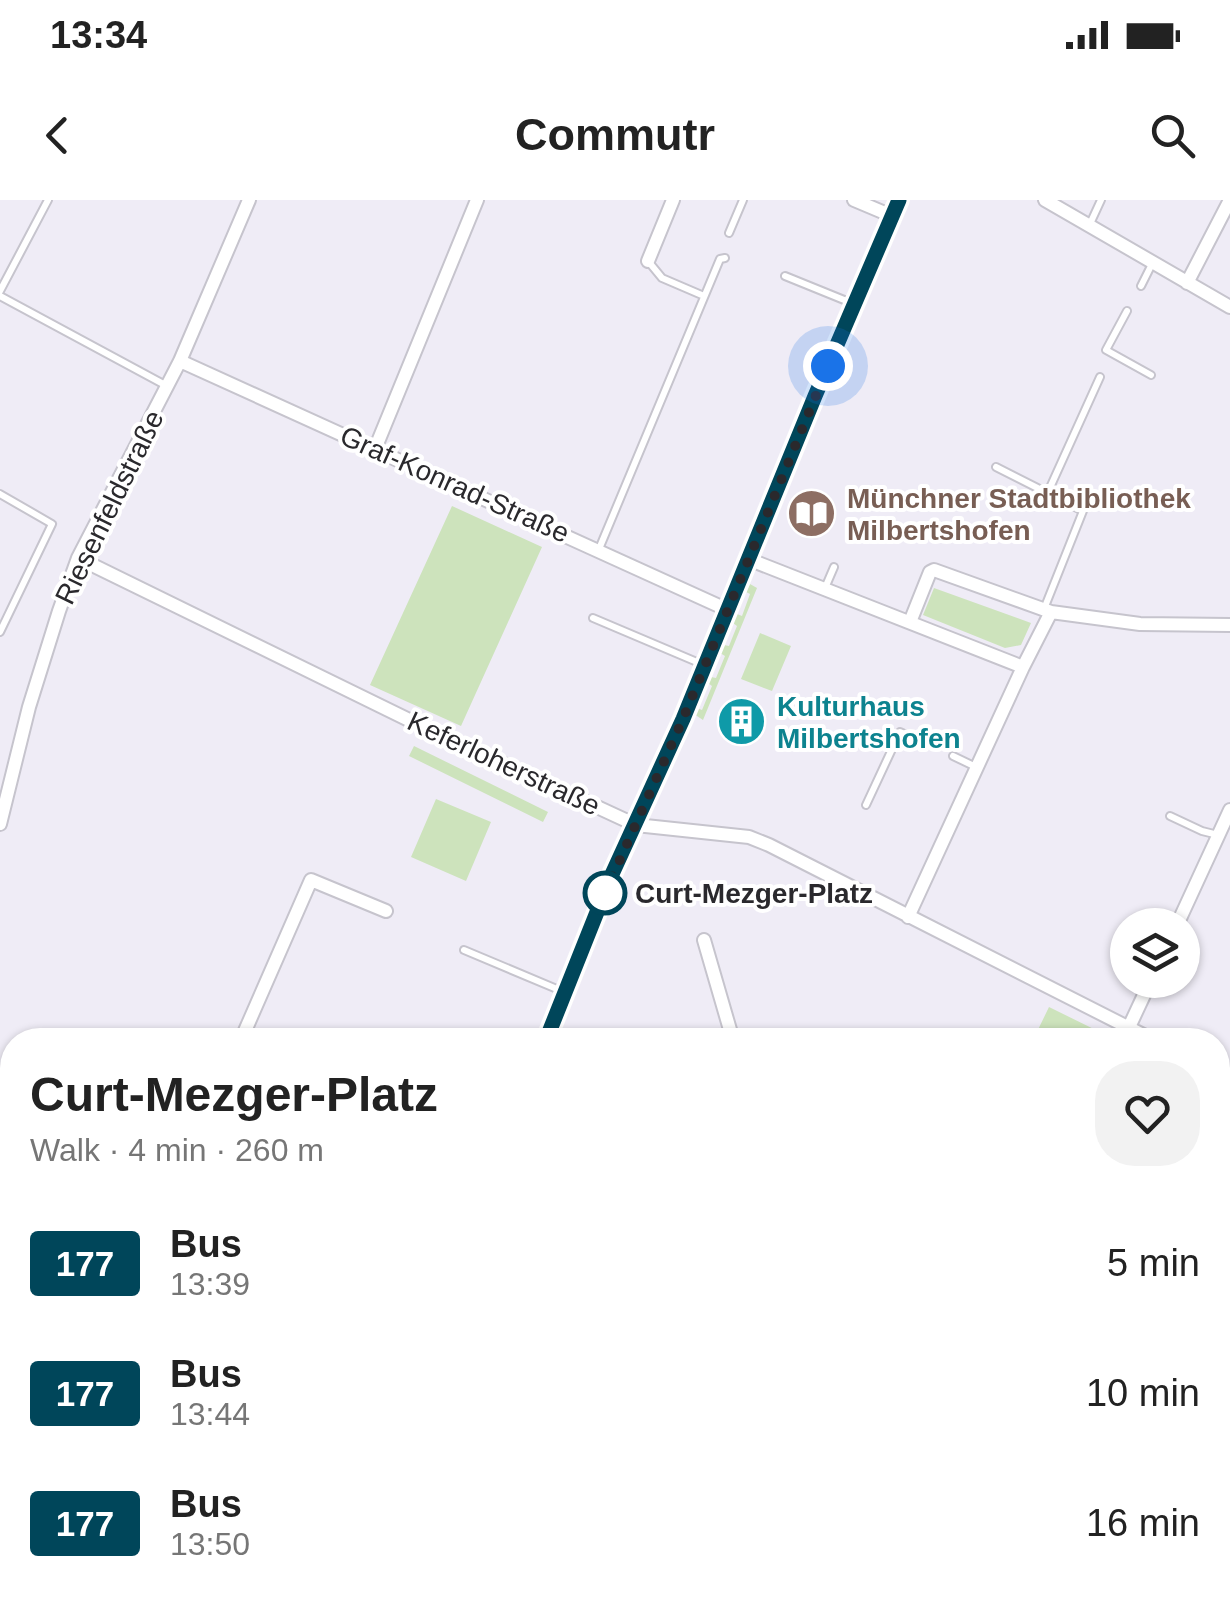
<!DOCTYPE html>
<html lang="en">
<head>
<meta charset="utf-8">
<style>
	:root { --surface:#fff; --page:#f2f2f2; --text:#222; --muted:#767676 }
	body { margin:0; font-family:Arial,sans-serif; background:var(--page); color:var(--text); height:100vh; display:flex; flex-direction:column; font-size:38px; white-space:nowrap }
	* { box-sizing:border-box; margin:0 }
	p { font-size:32px; color:var(--muted) }
	.icon { flex:none; width:55px; height:55px; fill:none; stroke:currentColor; stroke-width:2; stroke-linecap:round; stroke-linejoin:round }
	.map { position:relative; flex:1; overflow:hidden }
	.details { position:absolute; left:0px; top:828px; width:1230px; height:582px; display:flex; flex-direction:column; background:var(--surface); border-radius:40px 40px 0 0; box-shadow:0 2px 8px #0004 }
	.details>* { flex:none }
	.badge { padding:0 20px; border-radius:8px; font-size:35px; line-height:65px }
	.fabs { position:absolute; left:1110px; top:708px; display:grid; gap:20px }
	.fabs a { display:grid; place-items:center; width:90px; height:90px; border-radius:50%; background:var(--surface); box-shadow:0 2px 8px #0004; font-size:50px }
	.you { position:absolute; width:50px; height:50px; margin:-25px; border:8px solid #fff; border-radius:50%; background:#1a73e8; box-shadow:0 0 0 15px #1a73e833 }
	.map>.badge { position:absolute; translate:-50% -50%; box-shadow:0 0 0 5px #fff }
	.round { display:grid; place-items:center; flex:none; width:105px; height:105px; border-radius:40px; background:var(--page) }
	.headline { display:flex; align-items:center; justify-content:space-between; height:170px; padding:0 30px }
	h1 { font-size:48px; font-weight:600; line-height:75px }
	ul { padding:0; list-style:none }
	li { display:flex; align-items:center; gap:30px; height:130px; padding:0 30px }
	li div { flex:1 }
	li b { display:block; font-size:38px }
	li em { font-style:normal }
	li .badge { min-width:110px; font-weight:700; text-align:center }
	.status { display:flex; justify-content:space-between; align-items:center; height:70px; padding:0 50px; background:var(--surface); direction:ltr }
	.status svg { height:28px; fill:currentColor }
	header { display:flex; justify-content:space-between; align-items:center; height:130px; padding:0 30px; background:var(--surface); font-size:45px; font-weight:600 }
	.map>svg:first-child { display:block }
</style>
</head>
<body>
<div class="status"><b>13:34</b><svg viewBox="0 0 49 12"><path d="M0 12V9h3v3zM5 12V6h3v6zM10 12V3h3v9zM15 12V0h3v12zM26 1h20v11H26zM47 4h2v5h-2z"/></svg></div>
<header><svg class="icon" aria-label="back" viewBox="0 0 24 24"><path d="M15 5l-7 7 7 7"/></svg>Commutr<svg class="icon" aria-label="search" viewBox="0 0 24 24"><circle cx="10" cy="10" r="6"/><path d="M15 15l6 6"/></svg></header>
<div class="map">
<svg width="1230" height="1408" viewBox="0 0 1230 1408">
	<rect width="100%" height="100%" fill="#efecf6"/>
	<path fill="#cde3bc" d="M 452,306 L 542,347 L 461,526 L 370,485 Z
		M 750,384 L 757,388 L 703,520 L 694,514 L 697,508 L 702,510 L 712,486 L 708,483 L 711,477 L 716,478 L 725,456 L 720,453 L 724,445 L 729,446 L 737,426 L 733,423 L 737,414 L 742,416 L 750,394 L 746,392 Z
		M 934,388 L 1031,423 L 1021,445 L 1005,448 L 923,415 Z
		M 760,433 L 791,446 L 772,491 L 741,479 Z
		M 414,546 L 548,612 L 543,622 L 409,556 Z
		M 436,599 L 491,622 L 466,681 L 411,657 Z
		M 1049,807 L 1110,837 L 1109,840 L 1033,840 Z"/>
	<g fill="none" stroke-linecap="round" stroke-linejoin="round">
		<defs>
			<path id="lane" d="M 1089,26 L 1101,0
				M 729,33 L 743,0
				M 648,61 L 662,78 L 704,96
				M 785,76 L 854,104
				M 1141,86 L 1152,64
				M 0,91 L 48,0
				M 0,96 L 167,186
				M 1127,111 L 1106,150 L 1151,175
				M 996,267 L 1083,311 L 1044,409
				M 1048,292 L 1100,177
				M 0,294 L 52,324 L 0,432
				M 599,349 L 720,59 L 725,58
				M 825,388 L 834,367
				M 593,418 L 704,465
				M 953,556 L 976,567
				M 866,605 L 900,532 L 918,540
				M 1170,616 L 1202,631 L 1218,635
				M 464,750 L 564,792"/>
			<path id="street" d="M 854,0 L 892,16
				M 1045,0 L 1230,107
				M 648,61 L 673,0
				M 1187,83 L 1230,0
				M 180,161 L 728,410
				M 375,249 L 477,0
				M 78,358 L 409,520 L 636,625 L 749,637 L 769,645 L 1153,840
				M 748,359 L 1023,467 L 1051,412
				M 910,422 L 930,372 L 934,370 L 1051,412 L 1140,424 L 1230,425
				M 0,624 L 29,507 L 59,411 L 78,358 L 180,161 L 249,0
				M 908,717 L 1023,467
				M 1177,725 L 1230,610
				M 704,740 L 733,840
				M 241,840 L 311,680 L 386,711
				M 1123,840 L 1151,780
				M 1218,874 L 1230,881
				M 0,952 L 12,957
				M 1218,1154 L 1230,1160
				M 0,1315 L 12,1314
				M 1218,1392 L 1230,1396
				M 294,1398 L 312,1408
				M 898,1398 L 901,1408
				M 47,1408 L 50,1398
				M 555,1408 L 557,1398
				M 1135,1408 L 1136,1398"/>
			<path id="secondary" d="M 546,840 L 613,672 L 683,519 L 815,196 L 899,0
				M 314,1408 L 318,1398"/>
		</defs>
		<use href="#lane" stroke="#c6c4cd" stroke-width="10"/>
		<use href="#street" stroke="#c6c4cd" stroke-width="16"/>
		<use href="#secondary" stroke="#c6c4cd" stroke-width="21"/>
		<use href="#lane" stroke="#fff" stroke-width="6"/>
		<use href="#street" stroke="#fff" stroke-width="12"/>
		<use href="#secondary" stroke="#fff" stroke-width="18"/>
	</g>
	<g fill="none" stroke-linecap="round" stroke-linejoin="round">
		<defs>
			<path id="line" d="M 546,840 L 613,672 L 683,519 L 815,196 L 899,0"/>
		</defs>
		<use href="#line" stroke="#fff" stroke-width="22"/>
		<use href="#line" stroke="#00465a" stroke-width="15"/>
		<path stroke="#2a292d" stroke-width="10" stroke-dasharray="0 18" d="M 605,693 L 683,519 L 828,166"/>
	</g>
	<defs>
		<symbol id="library-disc" viewBox="-11 -11 22 22"><circle r="9.5" fill="#8d6e63" stroke="#fff"/><path d="M-6-4Q-3-5.5-.7-3.5V5Q-3 3-6 4ZM6-4Q3-5.5 .7-3.5V5Q3 3 6 4Z" fill="#fff"/></symbol>
		<symbol id="building-disc" viewBox="-11 -11 22 22"><circle r="9.5" fill="#0f9aa8" stroke="#fff"/><path d="M-4-6H4V6H1V3H-1V6H-4ZM-2.5-4.3h1.7v1.8h-1.7ZM.8-4.3h1.7v1.8H.8ZM-2.5-1h1.7V.8h-1.7ZM.8-1h1.7V.8H.8Z" fill="#fff"/></symbol>
	</defs>
	<g fill-rule="evenodd">
		<use href="#library-disc" x="784" y="286" width="55" height="55"/>
		<use href="#building-disc" x="714" y="494" width="55" height="55"/>
	</g>
	<circle fill="#fff" stroke="#00465a" stroke-width="5" cx="605" cy="693" r="20"/>
	<g text-anchor="middle" stroke-width="8" stroke-linejoin="round" paint-order="stroke">
		<g font-size="28" fill="#2a292d" stroke="#fff">
			<text transform="translate(455 284) rotate(24)" y="10">Graf-Konrad-Straße</text>
			<text transform="translate(109 307) rotate(-64)" y="10">Riesenfeldstraße</text>
			<text transform="translate(504 563) rotate(25)" y="10">Keferloherstraße</text>
		</g>
		<g font-size="28" font-weight="bold" fill="#785e54" stroke="#fff" text-anchor="start">
			<text x="847" y="308">Münchner Stadtbibliothek<tspan x="847" dy="32">Milbertshofen</tspan></text>
		</g>
		<g font-size="28" font-weight="bold" fill="#0d838f" stroke="#fff" text-anchor="start">
			<text x="777" y="516">Kulturhaus<tspan x="777" dy="32">Milbertshofen</tspan></text>
		</g>
		<g font-size="28" font-weight="bold" fill="#2a292d" stroke="#fff" text-anchor="start">
			<text x="635" y="703">Curt-Mezger-Platz</text>
		</g>
	</g>
</svg>
<div class="fabs">
<a><svg class="icon" aria-label="layers" viewBox="0 0 24 24"><path d="M12 4l9 5-9 5-9-5zM3 14l9 5 9-5"/></svg></a>
</div>
<div class="you" style="left:828px;top:166px"></div>
<section class="details">
<div class="headline"><div><h1>Curt-Mezger-Platz</h1><p>Walk · 4 min · 260 m</p></div><a class="round"><svg class="icon" aria-label="heart" viewBox="0 0 24 24"><path d="M12 20l-8-8c-3-5 5-10 8-4 3-6 11-1 8 4z"/></svg></a></div>
<ul>
<li><span class="badge" style="background:#00465a;color:#fff">177</span><div><b>Bus</b><p>13:39</p></div><em>5 min</em></li>
<li><span class="badge" style="background:#00465a;color:#fff">177</span><div><b>Bus</b><p>13:44</p></div><em>10 min</em></li>
<li><span class="badge" style="background:#00465a;color:#fff">177</span><div><b>Bus</b><p>13:50</p></div><em>16 min</em></li>
</ul>
</section>
</div>
</body>
</html>
